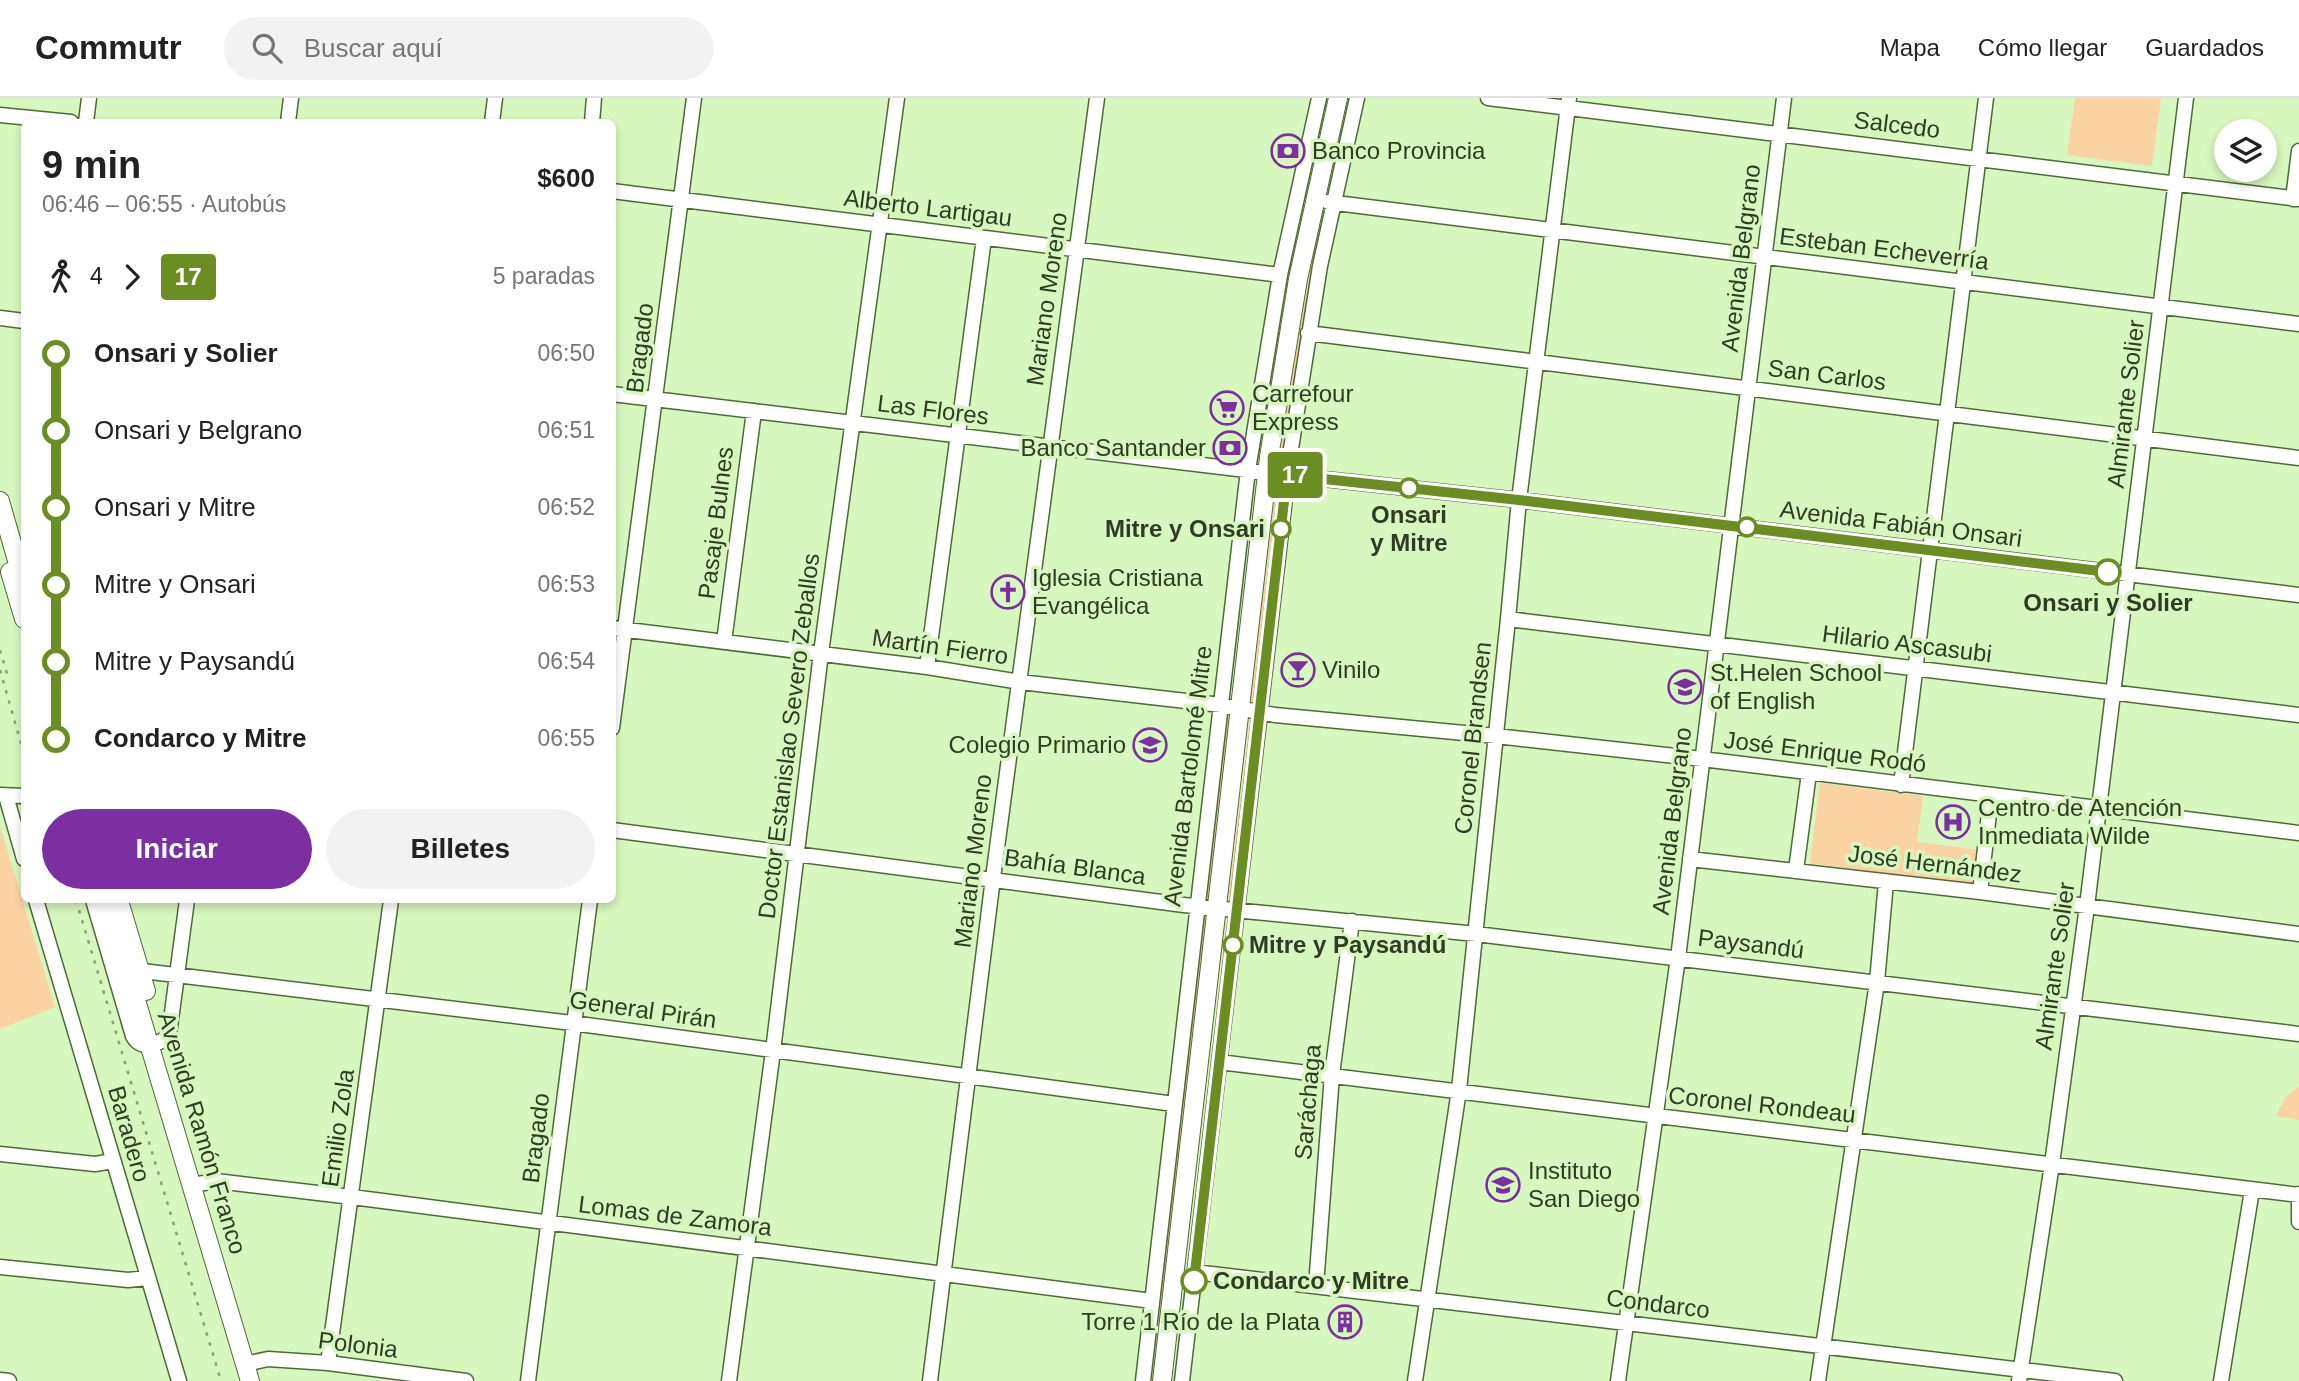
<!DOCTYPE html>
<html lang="es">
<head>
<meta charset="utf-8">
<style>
	:root { --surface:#fff; --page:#f2f2f2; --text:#222; --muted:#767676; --line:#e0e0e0; --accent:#7b2fa1 }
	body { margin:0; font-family:Helvetica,sans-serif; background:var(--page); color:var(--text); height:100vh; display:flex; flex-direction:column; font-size:26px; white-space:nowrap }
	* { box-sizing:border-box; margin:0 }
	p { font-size:23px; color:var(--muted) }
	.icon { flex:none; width:38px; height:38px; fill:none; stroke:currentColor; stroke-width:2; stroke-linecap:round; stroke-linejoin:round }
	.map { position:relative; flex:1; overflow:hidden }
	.sheet { position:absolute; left:21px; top:21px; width:595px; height:784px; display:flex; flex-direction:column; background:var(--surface); border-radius:10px; box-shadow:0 4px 10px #0003 }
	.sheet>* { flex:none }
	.badge { padding:0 14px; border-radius:5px; font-size:24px; line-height:46px }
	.fabs { position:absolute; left:2214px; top:21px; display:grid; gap:14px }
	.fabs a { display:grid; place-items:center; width:63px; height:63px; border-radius:50%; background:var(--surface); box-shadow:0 4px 10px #0003; font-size:35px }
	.map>.badge { position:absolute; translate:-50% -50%; box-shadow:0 0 0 4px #fff }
	.legs { display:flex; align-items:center; gap:10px; height:77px; padding:0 21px; font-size:23px }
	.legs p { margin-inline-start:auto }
	.headline { display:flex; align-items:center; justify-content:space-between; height:119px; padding:0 21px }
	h1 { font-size:38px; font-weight:700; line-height:52px }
	.button { display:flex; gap:14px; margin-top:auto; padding:14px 21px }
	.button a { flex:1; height:80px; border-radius:42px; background:var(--accent); color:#fff; font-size:28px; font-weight:700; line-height:80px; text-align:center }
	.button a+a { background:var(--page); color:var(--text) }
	ul { padding:0 21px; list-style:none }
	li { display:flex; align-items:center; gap:24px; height:77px; font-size:26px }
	li i { display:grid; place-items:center; width:10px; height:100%; margin:0 9px; background:currentColor }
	li i::after { content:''; width:18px; height:18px; margin:-9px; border:5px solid; border-radius:50%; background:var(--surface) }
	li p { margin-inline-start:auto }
	li:first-child i { background:linear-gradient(#0000 50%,currentColor 0) }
	li:last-child i { background:linear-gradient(currentColor 50%,#0000 0) }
	header { display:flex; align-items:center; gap:42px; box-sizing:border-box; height:98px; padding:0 35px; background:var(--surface); border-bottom:2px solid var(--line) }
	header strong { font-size:33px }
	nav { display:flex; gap:38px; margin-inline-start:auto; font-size:24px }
	.search { width:490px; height:63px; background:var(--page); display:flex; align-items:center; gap:18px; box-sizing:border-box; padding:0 24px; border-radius:38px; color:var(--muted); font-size:26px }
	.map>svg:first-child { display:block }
</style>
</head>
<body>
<header>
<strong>Commutr</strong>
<div class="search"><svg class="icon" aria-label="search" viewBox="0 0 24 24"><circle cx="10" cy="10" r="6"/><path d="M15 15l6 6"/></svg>Buscar aquí</div>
<nav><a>Mapa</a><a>Cómo llegar</a><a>Guardados</a></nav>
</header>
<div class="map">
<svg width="2299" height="1283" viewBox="0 0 2299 1283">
	<rect width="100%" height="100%" fill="#d6f7bd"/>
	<path fill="#fbd2a2" d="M 2075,0 L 2161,0 L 2152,68 L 2067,57 Z
		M 1300,107 L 1304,107 L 1260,361 L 1254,360 Z
		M 1322,112 L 1326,114 L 1282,363 L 1277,362 L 1298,229 Z
		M 1276,390 L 1280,390 L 1254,603 L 1250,603 Z
		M 1225,617 L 1230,618 L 1208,802 L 1204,801 Z
		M 1253,620 L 1232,803 L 1228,803 L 1250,621 Z
		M 1820,685 L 1923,698 L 1917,744 L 1980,752 L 1976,788 L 1810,765 Z
		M 0,728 L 55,909 L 0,931 Z
		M 1206,822 L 1156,1283 L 1152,1283 L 1201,823 Z
		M 1226,826 L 1229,826 L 1179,1283 L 1175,1283 Z
		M 2299,988 L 2299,1022 L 2276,1018 L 2286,999 Z"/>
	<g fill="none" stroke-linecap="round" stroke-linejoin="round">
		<defs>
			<path id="minor" d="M 1488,0 L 2299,101
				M 0,17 L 71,24
				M 86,24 L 89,0
				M 288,24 L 291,0
				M 492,24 L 495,0
				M 592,24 L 594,0
				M 612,93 L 1280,177
				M 2293,101 L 2299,53
				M 1328,104 L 2299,226
				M 0,220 L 24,223
				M 1308,235 L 2299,360
				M 612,296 L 1287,377 L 1519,402 L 2299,497
				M 1508,521 L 2299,617
				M 612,530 L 927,569 L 1020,584 L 1221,607 L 1275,617 L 1496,638 L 1702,661 L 2299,735
				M 724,544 L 754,313
				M 927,569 L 984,140
				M 612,630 L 694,0
				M 1901,687 L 1986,0
				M 0,697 L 24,698
				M 6,698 L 24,761
				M 612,732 L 1184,807 L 1476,836 L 2299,936
				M 1690,761 L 1980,794 L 2299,836
				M 1796,772 L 1809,675
				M 1980,794 L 1991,698
				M 36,802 L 179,1283
				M 93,802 L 133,938 C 141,953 159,947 169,937 L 187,802
				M 110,857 L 126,871 L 572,925 L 1174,1006
				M 1219,964 L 2299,1097
				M 0,1056 L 95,1066 L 113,1063
				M 192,1087 L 216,1083 L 352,1099 L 1152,1203
				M 2299,1096 L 2299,1124
				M 0,1169 L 128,1182 L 147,1180
				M 1195,1174 L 2115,1283
				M 1316,1188 L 1332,977 L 1352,823
				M 328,1265 L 391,802
				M 245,1266 L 268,1261 L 328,1265 L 466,1283
				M 0,1282 L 9,1283
				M 528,1283 L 590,802
				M 729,1283 L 773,953 L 821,555 L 897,0
				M 930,1283 L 993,780 L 1097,0
				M 1143,1283 L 1248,372 L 1280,177 L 1319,0
				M 1182,1283 L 1290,357 L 1320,168 L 1357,0
				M 1415,1283 L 1459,992 L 1508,521 L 1519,402 L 1569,0
				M 1618,1283 L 1678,860 L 1784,0
				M 1818,1283 L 1877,884 L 1886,784
				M 2019,1283 L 2052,1066 L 2087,808 L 2186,0
				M 2221,1283 L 2252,1092"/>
			<path id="major" d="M 0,403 L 24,487
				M 10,474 L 24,521
				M 106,802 L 250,1283
				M 119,803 L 146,893
				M 1162,1283 L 1269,359 L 1298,181 L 1338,0"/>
		</defs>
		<use href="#minor" stroke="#4e6a36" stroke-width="17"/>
		<use href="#major" stroke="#4e6a36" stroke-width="20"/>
		<use href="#minor" stroke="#fff" stroke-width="14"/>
		<use href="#major" stroke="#fff" stroke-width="18"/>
		<path stroke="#89a177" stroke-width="2.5" stroke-dasharray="3.5 7" stroke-linecap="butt" d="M 0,552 L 8,579
			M 0,572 L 24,656
			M 76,802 L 221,1283"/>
	</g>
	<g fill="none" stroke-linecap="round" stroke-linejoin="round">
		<defs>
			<path id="line-1" d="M 1194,1183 L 1287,377 L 1519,402 L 2108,474"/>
		</defs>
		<use href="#line-1" stroke="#fff" stroke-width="16"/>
		<use href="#line-1" stroke="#6b8e23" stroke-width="10"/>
	</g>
	<defs>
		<symbol id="bank-ring" viewBox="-11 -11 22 22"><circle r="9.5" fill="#d6f7bd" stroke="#7b2fa1" stroke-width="1.5"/><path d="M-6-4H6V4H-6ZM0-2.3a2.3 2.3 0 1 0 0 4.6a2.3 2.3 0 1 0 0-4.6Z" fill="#7b2fa1"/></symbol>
		<symbol id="supermarket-ring" viewBox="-11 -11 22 22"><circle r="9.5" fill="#d6f7bd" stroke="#7b2fa1" stroke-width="1.5"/><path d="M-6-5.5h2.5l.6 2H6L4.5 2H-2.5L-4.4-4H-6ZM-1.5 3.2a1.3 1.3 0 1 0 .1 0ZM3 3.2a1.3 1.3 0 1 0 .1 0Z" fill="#7b2fa1"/></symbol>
		<symbol id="church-ring" viewBox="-11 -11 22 22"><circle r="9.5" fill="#d6f7bd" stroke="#7b2fa1" stroke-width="1.5"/><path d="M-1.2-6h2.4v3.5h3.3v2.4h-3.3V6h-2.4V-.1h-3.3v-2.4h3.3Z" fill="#7b2fa1"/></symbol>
		<symbol id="bar-ring" viewBox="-11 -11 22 22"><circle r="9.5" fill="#d6f7bd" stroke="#7b2fa1" stroke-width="1.5"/><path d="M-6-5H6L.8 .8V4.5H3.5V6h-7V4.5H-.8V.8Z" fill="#7b2fa1"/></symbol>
		<symbol id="school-ring" viewBox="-11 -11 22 22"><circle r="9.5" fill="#d6f7bd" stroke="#7b2fa1" stroke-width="1.5"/><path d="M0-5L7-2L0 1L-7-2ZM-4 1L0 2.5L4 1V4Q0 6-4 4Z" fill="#7b2fa1"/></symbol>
		<symbol id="hospital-ring" viewBox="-11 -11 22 22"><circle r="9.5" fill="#d6f7bd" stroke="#7b2fa1" stroke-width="1.5"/><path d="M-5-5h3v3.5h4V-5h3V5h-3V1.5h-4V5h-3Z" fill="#7b2fa1"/></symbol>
		<symbol id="building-ring" viewBox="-11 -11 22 22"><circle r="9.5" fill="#d6f7bd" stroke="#7b2fa1" stroke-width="1.5"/><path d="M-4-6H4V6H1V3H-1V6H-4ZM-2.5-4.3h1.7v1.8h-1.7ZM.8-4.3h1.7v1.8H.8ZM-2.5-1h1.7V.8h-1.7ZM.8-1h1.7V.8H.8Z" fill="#7b2fa1"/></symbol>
	</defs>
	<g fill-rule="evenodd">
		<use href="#bank-ring" x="1269" y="34" width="38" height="38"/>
		<use href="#supermarket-ring" x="1208" y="291" width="38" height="38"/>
		<use href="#bank-ring" x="1211" y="331" width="38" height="38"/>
		<use href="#church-ring" x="989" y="475" width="38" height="38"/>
		<use href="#bar-ring" x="1279" y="553" width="38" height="38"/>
		<use href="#school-ring" x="1666" y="570" width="38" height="38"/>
		<use href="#school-ring" x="1131" y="628" width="38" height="38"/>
		<use href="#hospital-ring" x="1934" y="705" width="38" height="38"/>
		<use href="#school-ring" x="1484" y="1068" width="38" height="38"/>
		<use href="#building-ring" x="1326" y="1205" width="38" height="38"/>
	</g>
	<g fill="#fff" stroke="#6b8e23" stroke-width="3.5">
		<circle cx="1409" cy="390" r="9"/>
		<circle cx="1747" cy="429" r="9"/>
		<circle cx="1281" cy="431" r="9"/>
		<circle cx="2108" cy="474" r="12"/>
		<circle cx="1233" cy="847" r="9"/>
		<circle cx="1194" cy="1183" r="12"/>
	</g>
	<g text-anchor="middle" stroke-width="7" stroke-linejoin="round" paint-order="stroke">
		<g font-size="24" fill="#2f3c25" stroke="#d6f7bd">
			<text transform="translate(1897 27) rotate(7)" y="8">Salcedo</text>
			<text transform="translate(928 110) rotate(7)" y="8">Alberto Lartigau</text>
			<text transform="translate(1884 151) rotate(7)" y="8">Esteban Echeverría</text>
			<text transform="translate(1741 160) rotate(-83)" y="8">Avenida Belgrano</text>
			<text transform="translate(1047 201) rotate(-82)" y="8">Mariano Moreno</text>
			<text transform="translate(640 250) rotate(-83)" y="8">Bragado</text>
			<text transform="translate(1827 277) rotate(7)" y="8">San Carlos</text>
			<text transform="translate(2126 306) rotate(-83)" y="8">Almirante Solier</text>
			<text transform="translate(933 312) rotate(7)" y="8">Las Flores</text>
			<text transform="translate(716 425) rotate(-83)" y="8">Pasaje Bulnes</text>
			<text transform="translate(1901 426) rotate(7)" y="8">Avenida Fabián Onsari</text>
			<text transform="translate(1907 546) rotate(7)" y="8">Hilario Ascasubi</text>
			<text transform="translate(940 549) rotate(8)" y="8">Martín Fierro</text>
			<text transform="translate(789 638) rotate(-83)" y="8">Doctor Estanislao Severo Zeballos</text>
			<text transform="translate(1473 640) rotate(-84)" y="8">Coronel Brandsen</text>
			<text transform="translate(1825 654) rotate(7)" y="8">José Enrique Rodó</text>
			<text transform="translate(1188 678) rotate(-83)" y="8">Avenida Bartolomé Mitre</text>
			<text transform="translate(1672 723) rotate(-83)" y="8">Avenida Belgrano</text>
			<text transform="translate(973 763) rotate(-83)" y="8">Mariano Moreno</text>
			<text transform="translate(1935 766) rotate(7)" y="8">José Hernández</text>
			<text transform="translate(1075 769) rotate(8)" y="8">Bahía Blanca</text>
			<text transform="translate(1751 846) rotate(7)" y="8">Paysandú</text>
			<text transform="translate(2055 868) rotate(-82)" y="8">Almirante Solier</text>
			<text transform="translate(643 912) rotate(8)" y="8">General Pirán</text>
			<text transform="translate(1308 1004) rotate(-85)" y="8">Saráchaga</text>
			<text transform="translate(1762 1007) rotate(6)" y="8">Coronel Rondeau</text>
			<text transform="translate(338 1030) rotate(-82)" y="8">Emilio Zola</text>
			<text transform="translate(202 1035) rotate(73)" y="8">Avenida Ramón Franco</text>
			<text transform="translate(129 1036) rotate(74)" y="8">Baradero</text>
			<text transform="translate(536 1040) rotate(-83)" y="8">Bragado</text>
			<text transform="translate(675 1118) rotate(7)" y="8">Lomas de Zamora</text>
			<text transform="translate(1658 1206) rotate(7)" y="8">Condarco</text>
			<text transform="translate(358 1247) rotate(7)" y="8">Polonia</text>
		</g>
		<g font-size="24" fill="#2f3c25" stroke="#d6f7bd" text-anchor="start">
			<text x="1312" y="61">Banco Provincia</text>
			<text x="1252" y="304">Carrefour<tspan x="1252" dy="28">Express</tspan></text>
			<text x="1206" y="358" text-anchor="end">Banco Santander</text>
			<text x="1032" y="488">Iglesia Cristiana<tspan x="1032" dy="28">Evangélica</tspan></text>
			<text x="1322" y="580">Vinilo</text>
			<text x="1710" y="583">St.Helen School<tspan x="1710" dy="28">of English</tspan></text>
			<text x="1126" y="655" text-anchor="end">Colegio Primario</text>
			<text x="1978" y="718">Centro de Atención<tspan x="1978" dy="28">Inmediata Wilde</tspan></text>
			<text x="1528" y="1081">Instituto<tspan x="1528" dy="28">San Diego</tspan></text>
			<text x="1320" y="1232" text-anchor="end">Torre 1 Río de la Plata</text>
		</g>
		<g font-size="24" font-weight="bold" fill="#2f3c25" stroke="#d6f7bd">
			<text x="1409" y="425">Onsari<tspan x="1409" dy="28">y Mitre</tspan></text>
			<text x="1265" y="439" text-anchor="end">Mitre y Onsari</text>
			<text x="2108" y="513">Onsari y Solier</text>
			<text x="1249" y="855" text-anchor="start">Mitre y Paysandú</text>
			<text x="1213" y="1191" text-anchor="start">Condarco y Mitre</text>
		</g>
	</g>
</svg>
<div class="fabs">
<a><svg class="icon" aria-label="layers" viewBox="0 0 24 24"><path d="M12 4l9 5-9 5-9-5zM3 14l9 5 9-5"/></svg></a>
</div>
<b class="badge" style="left:1295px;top:377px;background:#6b8e23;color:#fff">17</b>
<section class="sheet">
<div class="headline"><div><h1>9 min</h1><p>06:46 – 06:55 · Autobús</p></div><b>$600</b></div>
<div class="legs"><svg class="icon" aria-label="walk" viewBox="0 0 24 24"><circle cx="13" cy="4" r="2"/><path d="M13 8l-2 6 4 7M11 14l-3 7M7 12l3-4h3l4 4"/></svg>4<svg class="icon" aria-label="forward" viewBox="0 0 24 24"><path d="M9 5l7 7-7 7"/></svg><b class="badge" style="background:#6b8e23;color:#fff">17</b><p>5 paradas</p></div>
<ul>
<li><i style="color:#6b8e23"></i><b>Onsari y Solier</b><p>06:50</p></li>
<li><i style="color:#6b8e23"></i><span>Onsari y Belgrano</span><p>06:51</p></li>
<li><i style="color:#6b8e23"></i><span>Onsari y Mitre</span><p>06:52</p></li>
<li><i style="color:#6b8e23"></i><span>Mitre y Onsari</span><p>06:53</p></li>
<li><i style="color:#6b8e23"></i><span>Mitre y Paysandú</span><p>06:54</p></li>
<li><i style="color:#6b8e23"></i><b>Condarco y Mitre</b><p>06:55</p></li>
</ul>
<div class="button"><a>Iniciar</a><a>Billetes</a></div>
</section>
</div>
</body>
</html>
